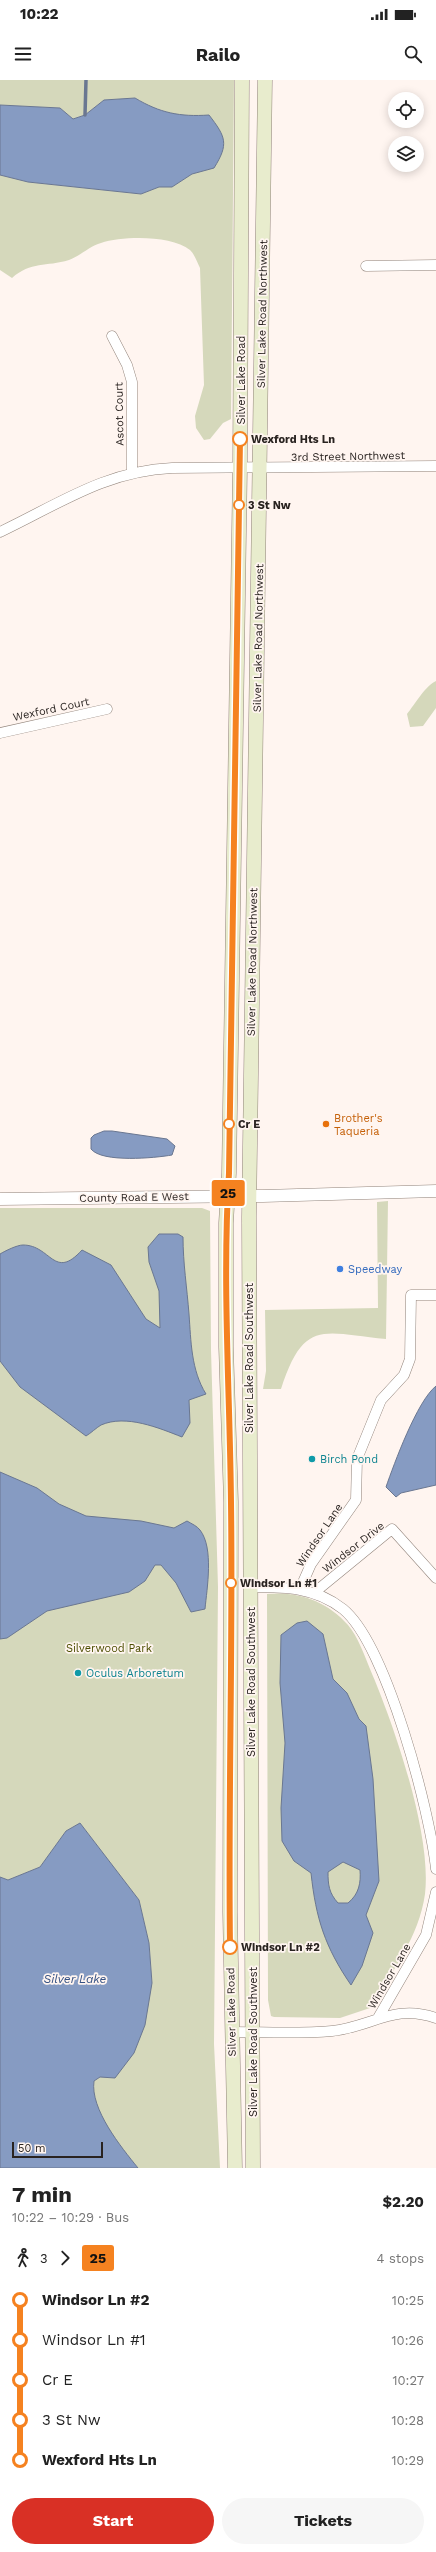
<!DOCTYPE html>
<html lang="en">
<head>
<meta charset="utf-8">
<style>
	:root { --surface:#fff; --page:#f6f6f6; --text:#222; --muted:#767676; --accent:#d93025 }
	body { margin:0; font-family:"Work Sans",sans-serif; background:var(--page); color:var(--text); height:100vh; display:flex; flex-direction:column; font-size:15px; white-space:nowrap }
	* { box-sizing:border-box; margin:0 }
	p { font-size:13px; color:var(--muted) }
	.icon { flex:none; width:22px; height:22px; fill:none; stroke:currentColor; stroke-width:2; stroke-linecap:round; stroke-linejoin:round }
	.map { position:relative; height:2088px; overflow:hidden }
	.details { display:flex; flex-direction:column; background:var(--surface); flex:1 }
	.details>* { flex:none }
	.badge { padding:0 8px; border-radius:3px; font-size:14px; line-height:26px }
	.buttons { position:absolute; left:388px; top:12px; display:grid; gap:8px }
	.buttons a { display:grid; place-items:center; width:36px; height:36px; border-radius:50%; background:var(--surface); box-shadow:0 2px 10px #0003; font-size:20px }
	.scale { position:absolute; left:12px; bottom:10px; width:91px; box-sizing:border-box; padding-left:4px; border:2px solid #292320; border-top:0; font-size:11px; line-height:14px; white-space:nowrap; color:#292320; -webkit-text-stroke:3px #fff5f0; paint-order:stroke }
	.map>.badge { position:absolute; translate:-50% -50%; box-shadow:0 0 0 2px #fff }
	.legs { display:flex; align-items:center; gap:6px; height:44px; padding:0 12px; font-size:13px }
	.legs p { margin-inline-start:auto }
	.head { display:flex; align-items:center; justify-content:space-between; height:68px; padding:0 12px }
	h1 { font-size:22px; font-weight:700; line-height:30px }
	.cta { display:flex; gap:8px; margin-top:auto; padding:8px 12px }
	.cta a { flex:1; height:46px; border-radius:24px; background:var(--accent); color:#fff; font-size:16px; font-weight:700; line-height:46px; text-align:center }
	.cta a+a { background:var(--page); color:var(--text) }
	ul { padding:0 12px; list-style:none }
	li { display:flex; align-items:center; gap:14px; height:40px; font-size:15px }
	li i { display:grid; place-items:center; width:6px; height:100%; margin:0 5px; background:currentColor }
	li i::after { content:''; width:10px; height:10px; margin:-5px; border:3px solid; border-radius:50%; background:var(--surface) }
	li p { margin-inline-start:auto }
	li:first-child i { background:linear-gradient(#0000 50%,currentColor 0) }
	li:last-child i { background:linear-gradient(currentColor 50%,#0000 0) }
	.status { display:flex; justify-content:space-between; align-items:center; height:28px; padding:0 20px; background:var(--surface); direction:ltr }
	.status svg { height:11px; fill:currentColor }
	header { display:flex; justify-content:space-between; align-items:center; height:52px; padding:0 12px; background:var(--surface); font-size:18px; font-weight:700 }
	.map>svg:first-child { display:block }
</style>
</head>
<body>
<div class="status"><b>10:22</b><svg viewBox="0 0 49 12"><path d="M0 12V9h3v3zM5 12V6h3v6zM10 12V3h3v9zM15 12V0h3v12zM26 1h20v11H26zM47 4h2v5h-2z"/></svg></div>
<header><svg class="icon" aria-label="menu" viewBox="0 0 24 24"><path d="M4 6h16M4 12h16M4 18h16"/></svg>Railo<svg class="icon" aria-label="search" viewBox="0 0 24 24"><circle cx="10" cy="10" r="6"/><path d="M15 15l6 6"/></svg></header>
<div class="map">
<svg width="436" height="2088" viewBox="0 0 436 2088">
	<rect width="100%" height="100%" fill="#fff5f0"/>
	<path fill="#d5d8bb" d="M 0,0 L 234,0 L 231,339 L 223,343 L 210,359 L 204,360 L 196,348 L 195,336 L 204,305 L 200,188 C 197,182 195,175 190,170 C 171,155 123,156 101,163 C 90,166 80,176 69,180 C 46,187 31,181 12,198 L 0,190 L 0,95 L 28,102 L 141,114 L 159,107 L 172,107 L 192,94 L 214,87 L 209,36 L 181,37 L 147,25 L 135,18 L 104,20 L 85,35 L 73,39 L 60,28 L 0,25 Z
		M 436,601 L 436,628 L 423,646 L 410,647 L 407,634 C 415,624 426,605 436,601 Z
		M 388,1121 L 386,1259 C 323,1253 304,1238 281,1309 L 263,1309 L 266,1291 L 265,1230 L 378,1228 L 377,1122 Z
		M 0,1128 L 202,1128 L 210,1131 L 211,1270 L 218,1507 L 214,1964 L 220,2088 L 138,2088 C 120,2066 89,2032 94,2001 L 100,1997 L 152,1903 L 149,1863 L 139,1820 L 80,1743 L 66,1751 L 40,1787 L 8,1800 L 0,1797 Z
		M 267,1514 C 298,1511 327,1521 348,1545 C 358,1557 364,1574 370,1589 C 394,1645 432,1754 425,1814 C 419,1857 392,1892 370,1928 L 340,1938 L 274,1937 L 271,1936 L 268,1920 Z"/>
	<path fill="#869bc2" stroke="#6a7791" fill-rule="evenodd" d="M 135,18 C 160,33 180,37 209,35 C 226,57 229,64 214,88 L 192,94 L 172,107 L 159,107 L 141,114 L 28,102 L 0,95 L 0,25 L 60,28 L 73,39 L 85,35 L 104,20 Z
		M 104,1051 L 112,1051 L 167,1059 L 175,1066 L 172,1075 C 155,1078 102,1083 91,1069 L 91,1058 L 94,1055 Z
		M 159,1154 L 178,1154 L 183,1157 C 183,1183 187,1208 189,1234 C 191,1261 191,1290 206,1314 L 189,1320 L 190,1343 L 182,1357 C 159,1348 126,1334 101,1345 C 96,1348 91,1353 86,1356 L 20,1307 L 0,1281 L 0,1174 C 5,1171 17,1165 23,1165 C 51,1165 54,1201 82,1170 L 111,1185 L 146,1239 L 160,1248 L 159,1211 L 149,1182 L 148,1167 Z
		M 436,1306 L 436,1405 L 401,1413 L 396,1417 L 386,1407 C 394,1384 417,1321 436,1306 Z
		M 0,1392 L 37,1408 L 59,1424 L 86,1436 L 141,1441 L 174,1448 L 187,1441 C 192,1444 197,1446 200,1450 C 214,1468 207,1508 205,1529 L 191,1532 L 176,1503 L 161,1485 L 155,1485 L 145,1501 L 129,1512 L 47,1531 L 7,1558 L 0,1559 Z
		M 307,1541 L 323,1554 L 333,1599 L 347,1613 L 359,1639 L 366,1646 L 373,1699 L 379,1801 L 366,1835 L 373,1853 L 362,1886 L 351,1905 C 325,1867 316,1839 311,1793 L 294,1781 L 282,1761 L 281,1728 L 285,1663 L 280,1603 L 281,1555 L 297,1543 ZM 343,1782 L 360,1790 C 361,1803 359,1814 348,1823 L 338,1823 C 329,1813 328,1805 328,1792 Z
		M 80,1743 L 139,1820 L 149,1863 L 152,1903 L 145,1945 L 134,1973 L 115,1998 L 100,1997 L 94,2001 C 90,2029 121,2067 138,2088 L 0,2088 L 0,1797 L 8,1800 L 40,1787 L 66,1751 Z"/>
	<g fill="none" stroke-linecap="round" stroke-linejoin="round">
		<path stroke="#6a7791" stroke-width="3.5" d="M 85,35 L 86,0"/>
		<defs>
			<path id="minor" d="M 366,186 L 436,185
				M 112,256 L 127,285 L 132,302 L 132,392
				M 0,452 C 59,424 105,391 172,388 L 436,386
				M 0,653 L 107,629
				M 251,1507 C 285,1507 315,1507 343,1529 C 387,1565 430,1732 436,1789
				M 300,1509 L 311,1484 L 356,1420 L 357,1379 L 381,1320 L 404,1295 L 410,1279 L 411,1215 L 436,1215
				M 315,1512 L 392,1449 L 436,1498
				M 378,1938 L 426,1855 L 436,1812
				M 232,1952 C 265,1952 299,1954 332,1951 C 371,1947 395,1923 436,1938"/>
			<path id="tertiary" d="M 0,1119 L 263,1116 L 436,1111"/>
			<path id="secondary" d="M 235,2088 L 230,1832 L 231,1422 L 226,1267 L 226,1143 L 229,1093 L 240,388 L 242,0
				M 253,2088 L 249,1137 L 265,0"/>
		</defs>
		<use href="#minor" stroke="#92847b" stroke-width="11"/>
		<use href="#tertiary" stroke="#92847b" stroke-width="13"/>
		<use href="#secondary" stroke="#92847b" stroke-width="15"/>
		<use href="#minor" stroke="#fff" stroke-width="10"/>
		<use href="#tertiary" stroke="#fff" stroke-width="12"/>
		<use href="#secondary" stroke="#e8eccd" stroke-width="14"/>
	</g>
	<g fill="none" stroke-linecap="round" stroke-linejoin="round">
		<defs>
			<path id="line-1" d="M 230,1867 C 228,1719 233,1571 231,1423 C 230,1313 222,1203 229,1093 L 240,359"/>
		</defs>
		<use href="#line-1" stroke="#fff" stroke-width="9"/>
		<use href="#line-1" stroke="#f58220" stroke-width="6"/>
	</g>
	<g fill="#fff" stroke="#f58220" stroke-width="2">
		<circle cx="240" cy="359" r="7"/>
		<circle cx="239" cy="425" r="5"/>
		<circle cx="229" cy="1044" r="5"/>
		<circle cx="231" cy="1503" r="5"/>
		<circle cx="230" cy="1867" r="7"/>
	</g>
	<circle fill="#e8710a" stroke="#fff5f0" stroke-width="1.5" cx="326" cy="1044" r="4"/>
	<circle fill="#3f7fe0" stroke="#fff5f0" stroke-width="1.5" cx="340" cy="1189" r="4"/>
	<g fill="#0f9aa8" stroke="#fff5f0" stroke-width="1.5">
		<circle cx="312" cy="1379" r="4"/>
		<circle cx="78" cy="1593" r="4"/>
	</g>
	<g text-anchor="middle" stroke-width="3.5" stroke-linejoin="round" paint-order="stroke">
		<g font-size="11" fill="#292320" stroke="#fff5f0">
			<text transform="translate(262 234) rotate(-89)" y="4">Silver Lake Road Northwest</text>
			<text transform="translate(241 300) rotate(-90)" y="4">Silver Lake Road</text>
			<text transform="translate(119 334) rotate(-91)" y="4">Ascot Court</text>
			<text transform="translate(348 376) rotate(-1)" y="4">3rd Street Northwest</text>
			<text transform="translate(258 558) rotate(-89)" y="4">Silver Lake Road Northwest</text>
			<text transform="translate(51 629) rotate(-12)" y="4">Wexford Court</text>
			<text transform="translate(252 882) rotate(-89)" y="4">Silver Lake Road Northwest</text>
			<text transform="translate(134 1117) rotate(-1)" y="4">County Road E West</text>
			<text transform="translate(249 1278) rotate(-90)" y="4">Silver Lake Road Southwest</text>
			<text transform="translate(319 1455) rotate(-56)" y="4">Windsor Lane</text>
			<text transform="translate(353 1467) rotate(-38)" y="4">Windsor Drive</text>
			<text transform="translate(251 1602) rotate(-90)" y="4">Silver Lake Road Southwest</text>
			<text transform="translate(389 1896) rotate(-60)" y="4">Windsor Lane</text>
			<text transform="translate(231 1932) rotate(-91)" y="4">Silver Lake Road</text>
			<text transform="translate(253 1962) rotate(-90)" y="4">Silver Lake Road Southwest</text>
		</g>
		<g font-size="11" font-weight="bold" fill="#292320" stroke="#fff5f0" text-anchor="start">
			<text x="251" y="363">Wexford Hts Ln</text>
			<text x="248" y="429">3 St Nw</text>
			<text x="238" y="1048">Cr E</text>
			<text x="240" y="1507">Windsor Ln #1</text>
			<text x="241" y="1871">Windsor Ln #2</text>
		</g>
		<g font-size="11" fill="#c56008" stroke="#fff5f0" text-anchor="start">
			<text x="334" y="1042">Brother's<tspan x="334" dy="13">Taqueria</tspan></text>
		</g>
		<g font-size="11" fill="#366cbe" stroke="#fff5f0" text-anchor="start">
			<text x="348" y="1193">Speedway</text>
		</g>
		<g font-size="11" fill="#0d838f" stroke="#fff5f0" text-anchor="start">
			<text x="320" y="1383">Birch Pond</text>
			<text x="86" y="1597">Oculus Arboretum</text>
		</g>
		<g font-size="11" fill="#4c4e00" stroke="#fff5f0">
			<text x="109" y="1572">Silverwood Park</text>
		</g>
		<g font-size="12" font-style="italic" fill="#355184" stroke="#fff5f0">
			<text x="75" y="1903">Silver Lake</text>
		</g>
	</g>
</svg>
<div class="buttons">
<a><svg class="icon" aria-label="locate" viewBox="0 0 24 24"><circle cx="12" cy="12" r="6"/><path d="M12 2v4M12 18v4M2 12h4M18 12h4"/></svg></a>
<a><svg class="icon" aria-label="layers" viewBox="0 0 24 24"><path d="M12 4l9 5-9 5-9-5zM3 14l9 5 9-5"/></svg></a>
</div>
<div class="scale">50 m</div>
<b class="badge" style="left:228px;top:1113px;background:#f58220;color:#111">25</b>
</div>
<section class="details">
<div class="head"><div><h1>7 min</h1><p>10:22 – 10:29 · Bus</p></div><b>$2.20</b></div>
<div class="legs"><svg class="icon" aria-label="walk" viewBox="0 0 24 24"><circle cx="13" cy="4" r="2"/><path d="M13 8l-2 6 4 7M11 14l-3 7M7 12l3-4h3l4 4"/></svg>3<svg class="icon" aria-label="forward" viewBox="0 0 24 24"><path d="M9 5l7 7-7 7"/></svg><b class="badge" style="background:#f58220;color:#111">25</b><p>4 stops</p></div>
<ul>
<li><i style="color:#f58220"></i><b>Windsor Ln #2</b><p>10:25</p></li>
<li><i style="color:#f58220"></i><span>Windsor Ln #1</span><p>10:26</p></li>
<li><i style="color:#f58220"></i><span>Cr E</span><p>10:27</p></li>
<li><i style="color:#f58220"></i><span>3 St Nw</span><p>10:28</p></li>
<li><i style="color:#f58220"></i><b>Wexford Hts Ln</b><p>10:29</p></li>
</ul>
<div class="cta"><a>Start</a><a>Tickets</a></div>
</section>
</body>
</html>
